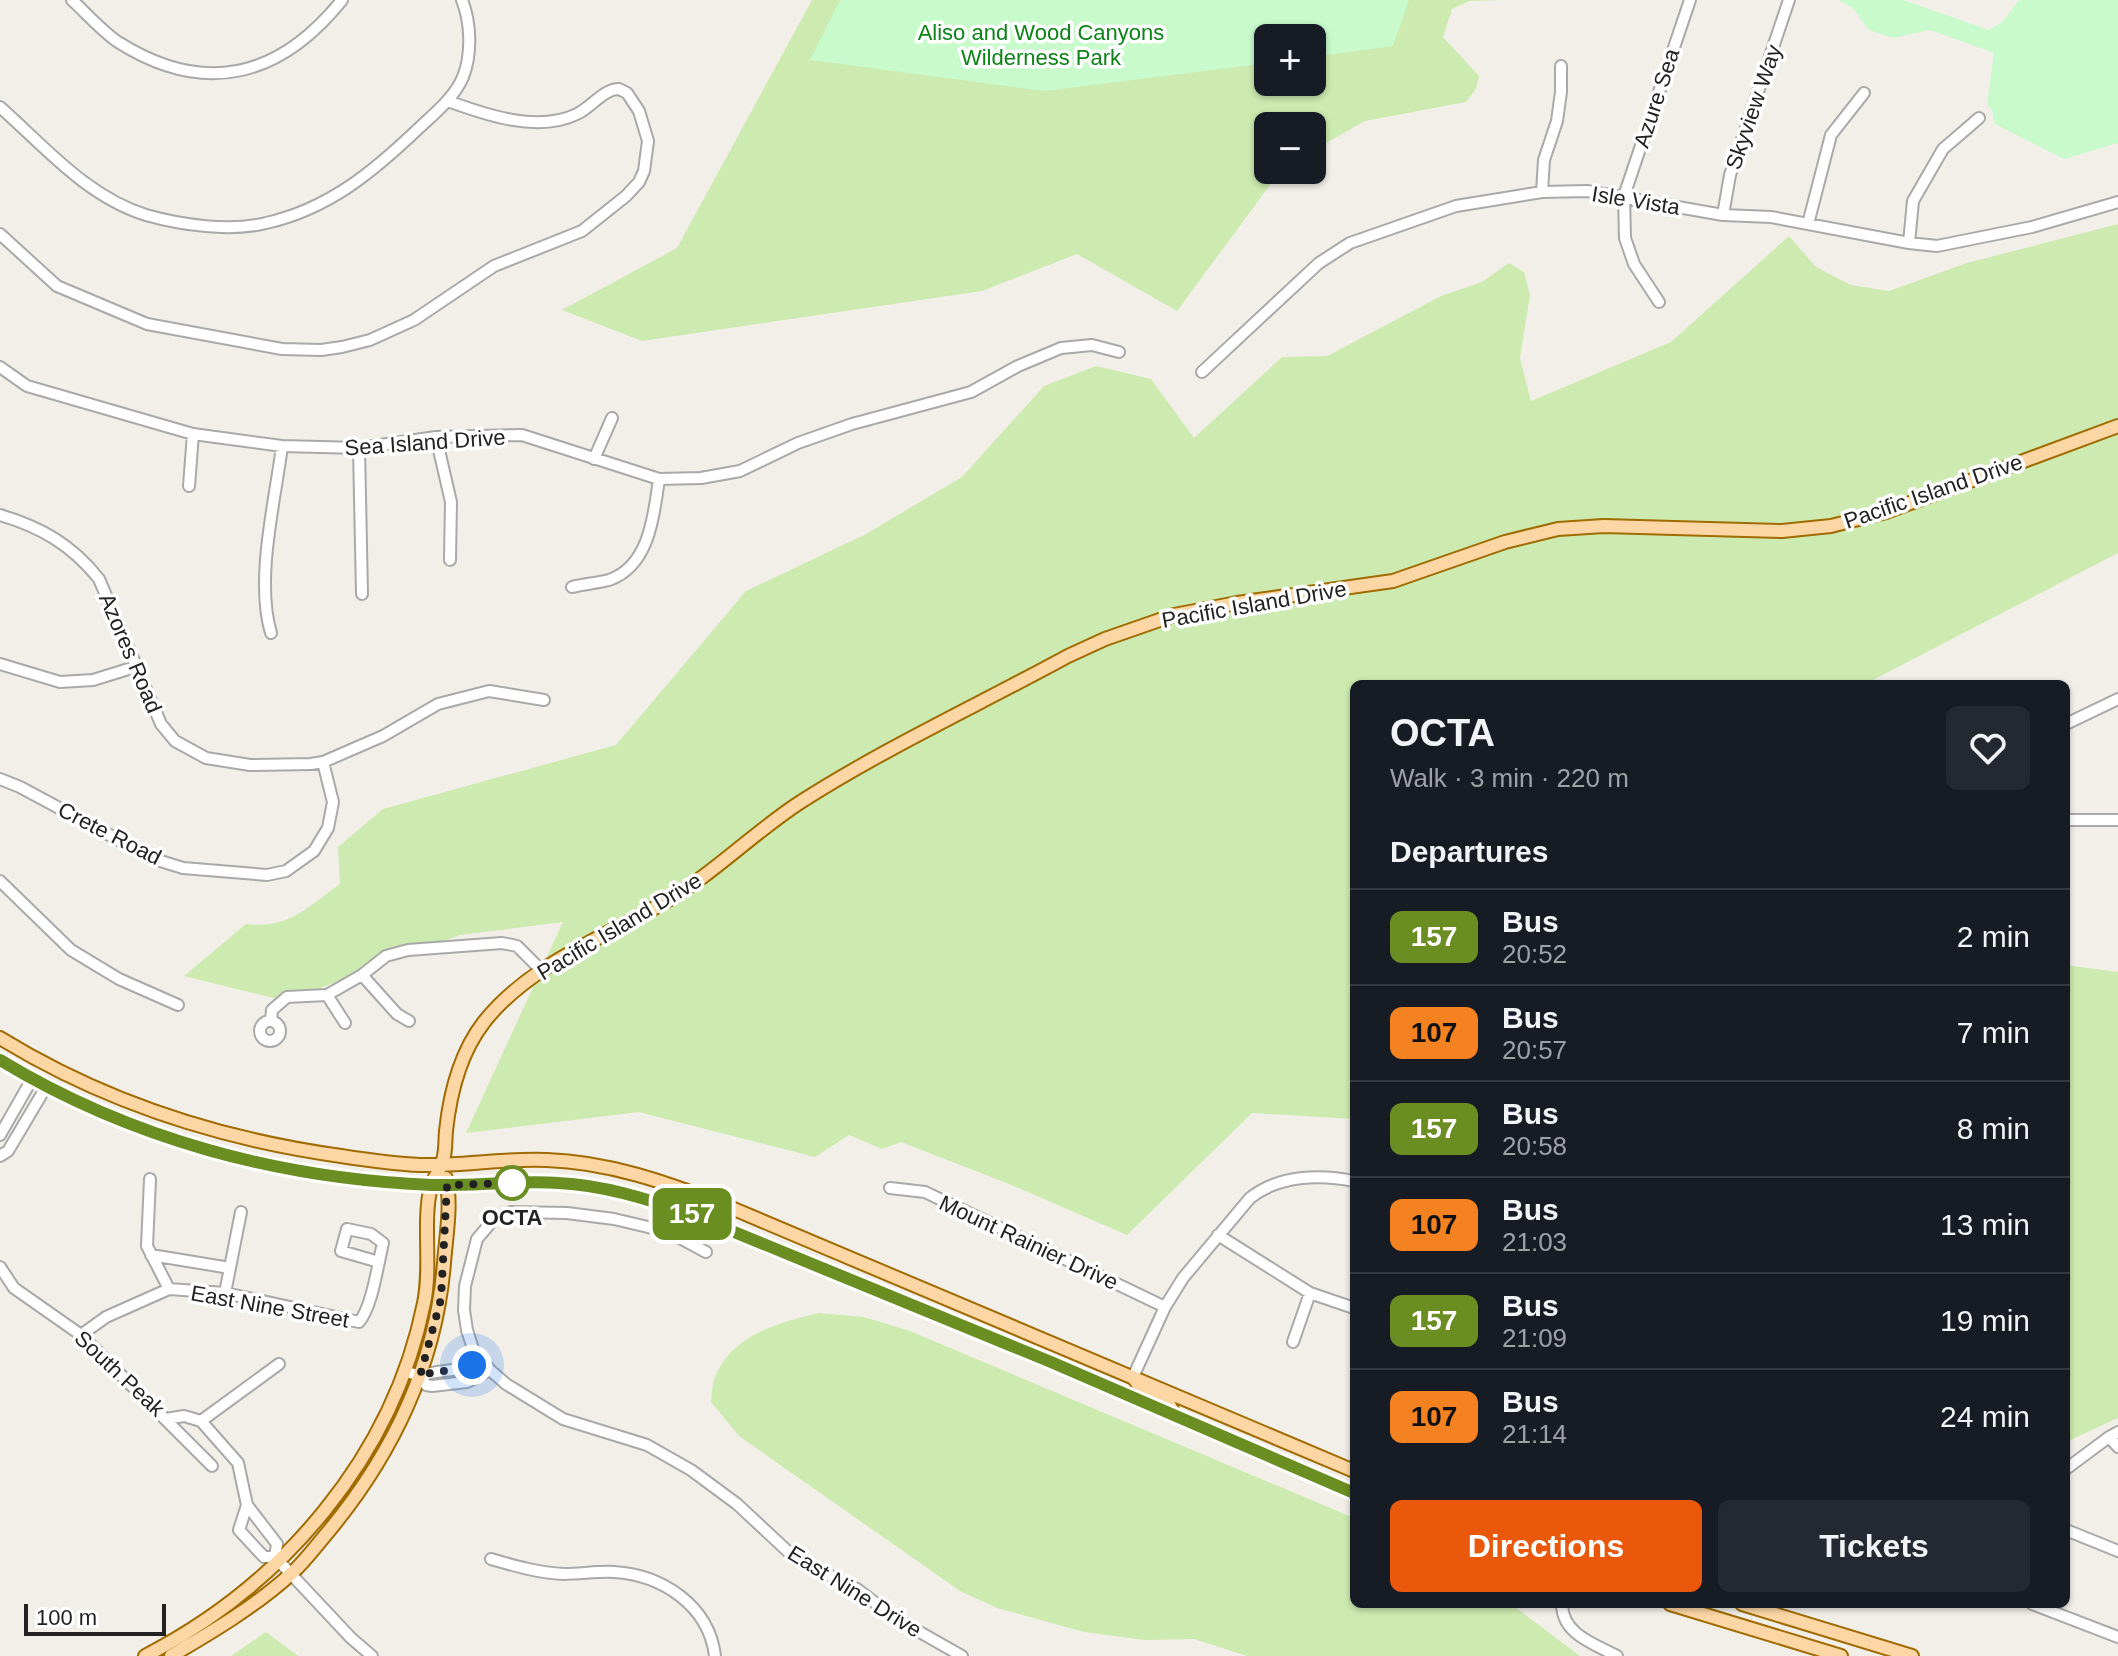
<!DOCTYPE html>
<html lang="en">
<head>
<meta charset="utf-8">
<style>
	:root { --surface:#171b24; --page:#242831; --text:#f1f3f6; --muted:#9ea1a6; --line:#363941; --accent:#ea580c }
	body { margin:0; font-family:Arial,sans-serif; background:var(--page); color:var(--text); height:100vh; display:flex; flex-direction:column; font-size:30px; white-space:nowrap }
	* { box-sizing:border-box; margin:0 }
	p { font-size:26px; color:var(--muted) }
	.icon { flex:none; width:44px; height:44px; fill:none; stroke:currentColor; stroke-width:2; stroke-linecap:round; stroke-linejoin:round }
	.map { position:relative; flex:1; overflow:hidden }
	.panel { position:absolute; left:1350px; top:680px; width:720px; height:928px; display:flex; flex-direction:column; background:var(--surface); border-radius:12px; box-shadow:0 2px 6px #0004 }
	.panel>* { flex:none }
	.badge { padding:0 16px; border-radius:12px; font-size:28px; line-height:52px }
	.buttons { position:absolute; left:1254px; top:24px; display:grid; gap:16px }
	.buttons a { display:grid; place-items:center; width:72px; height:72px; border-radius:12px; background:var(--surface); box-shadow:0 2px 6px #0004; font-size:40px }
	.scale { position:absolute; left:24px; bottom:20px; width:142px; box-sizing:border-box; padding-left:8px; border:4px solid #222; border-top:0; font-size:22px; line-height:28px; white-space:nowrap; color:#222; -webkit-text-stroke:6px #fff; paint-order:stroke }
	.you { position:absolute; width:40px; height:40px; margin:-20px; border:6px solid #fff; border-radius:50%; background:#1a73e8; box-shadow:0 0 0 12px #1a73e833 }
	.map>.badge { position:absolute; translate:-50% -50%; box-shadow:0 0 0 4px #fff }
	h2 { padding:0 40px; font-size:30px; line-height:72px }
	.round { display:grid; place-items:center; flex:none; width:84px; height:84px; border-radius:12px; background:var(--page) }
	.summary { display:flex; align-items:center; justify-content:space-between; height:136px; padding:0 40px }
	h1 { font-size:38px; font-weight:700; line-height:60px }
	.button { display:flex; gap:16px; margin-top:auto; padding:16px 40px }
	.button a { flex:1; height:92px; border-radius:12px; background:var(--accent); color:#fff; font-size:32px; font-weight:700; line-height:92px; text-align:center }
	.button a+a { background:var(--page); color:var(--text) }
	ul { padding:0; list-style:none }
	li { display:flex; align-items:center; gap:24px; height:96px; padding:0 40px; border-top:2px solid var(--line) }
	li div { flex:1 }
	li b { display:block; font-size:30px }
	li em { font-style:normal }
	li .badge { min-width:88px; font-weight:700; text-align:center }
	.map>svg:first-child { display:block }
</style>
</head>
<body>
<div class="map">
<svg width="2118" height="1656" viewBox="0 0 2118 1656">
	<rect width="100%" height="100%" fill="#f2efe9"/>
	<path fill="#cdebb0" fill-rule="evenodd" d="M 812,0 L 1502,0 L 1469,1 L 1452,9 L 1443,37 L 1479,76 L 1476,89 L 1466,102 L 1365,121 L 1312,151 L 1312,126 L 1268,126 L 1268,170 L 1281,170 L 1177,311 L 1077,254 L 982,291 L 642,341 L 562,310 L 677,248 ZM 1268,38 L 1312,38 L 1312,82 L 1268,82 Z
		M 2118,224 L 2118,553 L 1865,684 L 1354,684 L 1354,1119 L 1252,1113 L 1127,1235 L 1009,1184 L 901,1142 L 882,1149 L 849,1135 L 815,1157 L 639,1112 L 466,1133 L 563,922 L 460,935 L 286,1001 L 184,976 L 246,924 C 289,929 306,908 340,884 L 338,847 L 383,809 L 616,745 L 746,591 L 866,534 L 962,477 L 1044,386 L 1096,366 L 1151,379 L 1194,438 L 1282,357 L 1327,356 L 1441,296 L 1482,282 L 1509,263 L 1524,272 L 1530,295 L 1520,358 L 1531,401 L 1671,342 L 1789,236 L 1816,267 L 1851,285 L 1889,291 L 1967,263 Z
		M 2066,965 L 2118,972 L 2118,1418 L 2066,1442 Z
		M 819,1313 L 864,1317 L 910,1331 L 1354,1518 L 1354,1604 L 1511,1604 L 1580,1656 L 1247,1656 L 1194,1639 L 1144,1640 L 1084,1632 L 997,1608 L 960,1591 L 739,1436 L 711,1402 C 712,1394 712,1384 715,1377 C 733,1334 778,1323 819,1313 Z
		M 266,1632 L 298,1656 L 231,1656 Z"/>
	<path fill="#c8facc" d="M 840,0 L 1409,0 L 1393,46 L 1312,57 L 1312,38 L 1268,38 L 1268,63 L 1045,91 L 810,60 Z
		M 1838,0 L 1903,0 L 1989,30 L 2002,22 L 2019,0 L 2118,0 L 2118,143 L 2064,159 L 1995,124 L 1992,110 L 1987,104 L 1994,53 L 1930,30 L 1893,38 L 1869,30 L 1852,7 Z"/>
	<g fill="none" stroke-linecap="round" stroke-linejoin="round">
		<defs>
			<path id="minor" d="M 72,0 C 87,14 102,31 118,42 C 205,97 280,77 342,0
				M 0,107 C 44,146 87,197 146,215 C 181,225 230,232 266,223 C 329,209 374,171 419,128 C 435,113 454,98 463,77 C 472,54 471,23 462,0
				M 1542,192 L 1544,160 L 1557,121 L 1561,92 L 1561,66
				M 1723,215 L 1730,175 L 1789,0
				M 1808,224 L 1831,135 L 1864,93
				M 0,234 L 57,286 L 147,324 L 282,349 L 321,350 L 342,347 L 370,340 L 414,320 L 494,266 L 582,231 L 626,196 L 639,182 L 644,171 L 648,141 L 639,111 L 627,93 L 619,89 C 603,89 592,107 577,114 C 538,133 486,115 448,101
				M 1909,243 L 1913,201 L 1943,149 L 1979,118
				M 1659,302 L 1634,264 L 1625,238 L 1624,196 L 1690,0
				M 0,367 L 27,386 L 193,434 L 282,446 L 359,448 L 436,437 L 522,435 L 659,479 L 701,478 L 740,471 L 798,443 L 852,424 L 971,392 L 1018,366 L 1061,348 L 1092,345 L 1119,352
				M 1202,372 L 1319,263 L 1350,243 L 1456,206 L 1542,192 L 1587,191 L 1723,215 L 1771,217 L 1909,243 L 1937,246 L 2032,227 L 2118,202
				M 436,437 L 451,502 L 450,560
				M 359,448 L 362,594
				M 594,459 L 612,418
				M 189,486 L 193,434
				M 0,515 C 41,527 72,545 99,579 L 161,724 L 175,741 L 206,758 L 250,765 L 311,764 L 323,762 L 383,736 L 438,704 L 489,691 L 544,700
				M 572,587 C 584,584 597,583 609,580 C 650,566 654,514 659,479
				M 271,633 C 255,579 275,502 282,446
				M 0,664 L 60,682 L 93,680 L 135,667
				M 2066,724 L 2118,699
				M 0,779 L 20,787 L 154,859 L 183,868 L 267,875 L 286,871 L 314,851 L 328,828 L 333,802 L 323,762
				M 2066,820 L 2118,820
				M 0,881 L 71,950 L 119,979 L 178,1005
				M 362,975 L 397,1014 L 409,1021
				M 327,995 L 345,1023
				M 271,1021 L 272,1010 L 287,997 L 327,995 L 362,975 L 386,956 L 408,950 L 502,943 L 517,946 L 542,971
				M260 1031a10 10 0 1 1 20 0a10 10 0 1 1-20 0Z
				M 0,1135 L 32,1079
				M 0,1156 L 8,1151 L 46,1087
				M 150,1179 L 147,1246 L 169,1289
				M 890,1188 L 925,1192 L 1165,1307
				M 1218,1235 L 1310,1293 L 1354,1308
				M 706,1252 L 669,1232 L 614,1219 L 567,1213 L 511,1212 L 494,1219 L 477,1239 L 465,1286 L 464,1310 L 467,1330 L 473,1349 L 490,1370 L 506,1384 L 563,1419 L 647,1445 L 691,1470 L 737,1504 L 796,1559 L 857,1589 L 895,1618 L 962,1656
				M 151,1255 L 230,1268
				M 0,1267 L 14,1288 L 81,1335 L 212,1466
				M 225,1293 L 241,1212
				M 81,1335 L 106,1317 L 169,1289 L 225,1293 L 359,1322 C 372,1308 378,1263 383,1243 L 371,1234 L 347,1229 L 341,1251 L 379,1262
				M 1293,1342 L 1310,1293
				M 404,1371 L 420,1376 L 426,1385 L 432,1386 L 467,1382 L 490,1370
				M 420,1376 C 443,1368 457,1374 482,1360
				M 1133,1377 L 1165,1307 L 1183,1278 L 1250,1198 C 1279,1175 1320,1174 1354,1181
				M 166,1419 L 184,1416 L 201,1421 L 238,1463 L 247,1505 L 277,1544 L 275,1557 L 351,1638 L 372,1656
				M 201,1421 L 279,1364
				M 2109,1437 L 2118,1447
				M 2066,1469 L 2109,1437 L 2118,1432
				M 247,1505 L 239,1530 L 264,1557 L 275,1557
				M 2066,1530 L 2118,1551
				M 491,1559 C 515,1566 539,1573 564,1574 C 581,1574 598,1571 614,1572 C 663,1575 709,1606 715,1656
				M 1562,1604 C 1562,1634 1594,1644 1617,1656
				M 2032,1604 L 2118,1637"/>
			<path id="major" d="M 0,1038 C 106,1103 219,1139 341,1156 C 367,1160 393,1164 420,1165 C 462,1166 504,1158 547,1160 C 608,1162 665,1182 722,1204 L 1354,1471
				M 0,1060 C 130,1139 280,1179 432,1185 C 474,1186 517,1180 559,1183 C 603,1185 647,1199 688,1213 L 1051,1362 L 1354,1493
				M 1133,1377 L 1144,1393 L 1169,1404 L 1175,1416
				M 1670,1604 L 1841,1656
				M 1742,1604 L 1912,1656
				M 145,1656 C 283,1585 393,1457 424,1303 C 432,1265 422,1223 431,1186 C 434,1177 441,1169 443,1160 C 446,1151 445,1141 446,1131 C 450,1093 460,1053 484,1022 C 529,965 603,938 665,902 C 713,874 752,834 799,803 C 883,749 980,704 1068,656 L 1105,639 L 1174,615 L 1237,603 L 1393,581 L 1505,542 L 1558,529 L 1604,526 L 1782,531 L 1831,526 L 1886,512 L 2118,426
				M 171,1656 C 212,1632 256,1606 292,1573 C 305,1561 316,1546 328,1532 C 392,1455 436,1364 444,1263 C 446,1236 452,1205 446,1178"/>
		</defs>
		<use href="#minor" stroke="#a9a9a9" stroke-width="14"/>
		<use href="#major" stroke="#a06b00" stroke-width="16"/>
		<use href="#minor" stroke="#fff" stroke-width="10"/>
		<use href="#major" stroke="#fcd6a4" stroke-width="12"/>
	</g>
	<g fill="none" stroke-linecap="round" stroke-linejoin="round">
		<defs>
			<path id="line" d="M 0,1060 C 130,1139 280,1179 432,1185 C 474,1186 517,1180 559,1183 C 603,1185 647,1199 688,1213 L 1051,1362 L 1354,1493"/>
		</defs>
		<use href="#line" stroke="#fff" stroke-width="18"/>
		<use href="#line" stroke="#6b8e23" stroke-width="12"/>
		<path stroke="#222" stroke-width="8" stroke-dasharray="0 14.4" d="M 472,1365 C 454,1372 437,1370 420,1376 L 441,1299 L 447,1185 L 512,1183"/>
	</g>
	<circle fill="#fff" stroke="#6b8e23" stroke-width="4" cx="512" cy="1183" r="16"/>
	<g text-anchor="middle" stroke-width="7" stroke-linejoin="round" paint-order="stroke">
		<g font-size="22" fill="#0c8416" stroke="#fff">
			<text x="1041" y="40">Aliso and Wood Canyons<tspan x="1041" dy="25">Wilderness Park</tspan></text>
		</g>
		<g font-size="22" fill="#222" stroke="#fff">
			<text transform="translate(1656 98) rotate(-72)" y="8">Azure Sea</text>
			<text transform="translate(1753 107) rotate(-71)" y="8">Skyview Way</text>
			<text transform="translate(1636 200) rotate(9)" y="8">Isle Vista</text>
			<text transform="translate(425 442) rotate(-4)" y="8">Sea Island Drive</text>
			<text transform="translate(1933 491) rotate(-19)" y="8">Pacific Island Drive</text>
			<text transform="translate(1254 604) rotate(-10)" y="8">Pacific Island Drive</text>
			<text transform="translate(131 653) rotate(67)" y="8">Azores Road</text>
			<text transform="translate(110 833) rotate(27)" y="8">Crete Road</text>
			<text transform="translate(619 926) rotate(-31)" y="8">Pacific Island Drive</text>
			<text transform="translate(1029 1242) rotate(25)" y="8">Mount Rainier Drive</text>
			<text transform="translate(270 1306) rotate(10)" y="8">East Nine Street</text>
			<text transform="translate(120 1373) rotate(43)" y="8">South Peak</text>
			<text transform="translate(855 1591) rotate(32)" y="8">East Nine Drive</text>
		</g>
		<g font-size="22" font-weight="bold" fill="#222" stroke="#fff">
			<text x="512" y="1225">OCTA</text>
		</g>
	</g>
</svg>
<div class="buttons">
<a>+</a>
<a>−</a>
</div>
<div class="scale">100 m</div>
<div class="you" style="left:472px;top:1365px"></div>
<b class="badge" style="left:692px;top:1214px;background:#6b8e23;color:#fff">157</b>
<section class="panel">
<div class="summary"><div><h1>OCTA</h1><p>Walk · 3 min · 220 m</p></div><a class="round"><svg class="icon" aria-label="heart" viewBox="0 0 24 24"><path d="M12 20l-8-8c-3-5 5-10 8-4 3-6 11-1 8 4z"/></svg></a></div>
<h2>Departures</h2>
<ul>
<li><span class="badge" style="background:#6b8e23;color:#fff">157</span><div><b>Bus</b><p>20:52</p></div><em>2 min</em></li>
<li><span class="badge" style="background:#f58220;color:#111">107</span><div><b>Bus</b><p>20:57</p></div><em>7 min</em></li>
<li><span class="badge" style="background:#6b8e23;color:#fff">157</span><div><b>Bus</b><p>20:58</p></div><em>8 min</em></li>
<li><span class="badge" style="background:#f58220;color:#111">107</span><div><b>Bus</b><p>21:03</p></div><em>13 min</em></li>
<li><span class="badge" style="background:#6b8e23;color:#fff">157</span><div><b>Bus</b><p>21:09</p></div><em>19 min</em></li>
<li><span class="badge" style="background:#f58220;color:#111">107</span><div><b>Bus</b><p>21:14</p></div><em>24 min</em></li>
</ul>
<div class="button"><a>Directions</a><a>Tickets</a></div>
</section>
</div>
</body>
</html>
